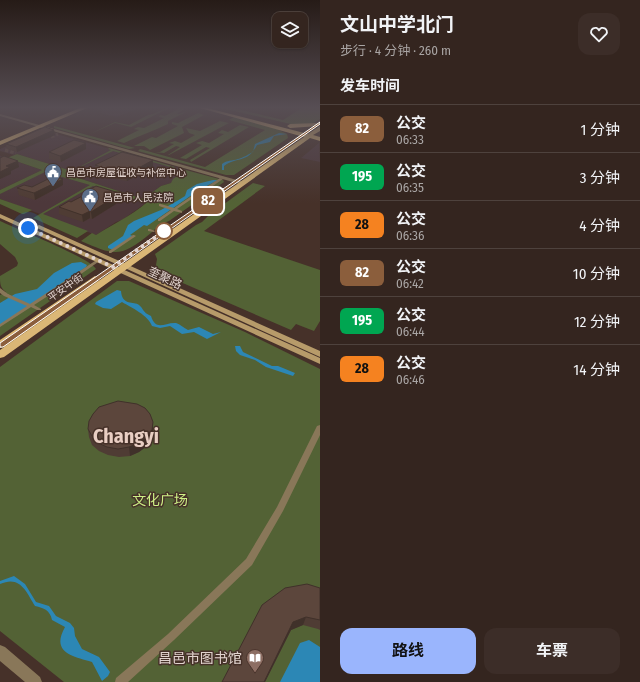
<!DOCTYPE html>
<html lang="zh">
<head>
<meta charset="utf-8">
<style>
	:root { --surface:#34251f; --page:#3c2d28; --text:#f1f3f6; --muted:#a9a5a4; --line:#4e423d; --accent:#9ab5fd }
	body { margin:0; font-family:"Fira Sans Condensed","Noto Sans SC",sans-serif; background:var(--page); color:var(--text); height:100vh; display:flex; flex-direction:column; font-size:15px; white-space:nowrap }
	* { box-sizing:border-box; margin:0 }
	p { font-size:13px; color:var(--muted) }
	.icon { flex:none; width:22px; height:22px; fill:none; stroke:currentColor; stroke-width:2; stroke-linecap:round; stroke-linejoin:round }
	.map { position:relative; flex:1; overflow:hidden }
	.drawer { display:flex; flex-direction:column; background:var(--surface); width:320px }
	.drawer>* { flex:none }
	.badge { padding:0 8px; border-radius:6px; font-size:14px; line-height:26px }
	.tools { position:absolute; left:272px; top:12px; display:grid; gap:8px }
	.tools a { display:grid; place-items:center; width:36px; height:36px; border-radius:8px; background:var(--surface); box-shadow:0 1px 3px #0004,0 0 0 1px var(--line); font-size:20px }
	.you { position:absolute; width:20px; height:20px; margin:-10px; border:3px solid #fff; border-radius:50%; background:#1a73e8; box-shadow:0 0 0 6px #1a73e833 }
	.map>.badge { position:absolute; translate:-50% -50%; box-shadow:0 0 0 2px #fff }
	h2 { padding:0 20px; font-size:15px; line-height:36px }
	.round { display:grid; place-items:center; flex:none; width:42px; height:42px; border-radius:12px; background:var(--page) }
	.summary { display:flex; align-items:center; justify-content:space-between; height:68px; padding:0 20px }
	h1 { font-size:19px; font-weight:700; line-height:30px }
	.button { display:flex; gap:8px; margin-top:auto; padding:8px 20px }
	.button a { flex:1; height:46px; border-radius:12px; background:var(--accent); color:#111; font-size:16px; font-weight:700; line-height:46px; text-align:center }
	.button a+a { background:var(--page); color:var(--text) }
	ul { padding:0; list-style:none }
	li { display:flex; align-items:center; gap:12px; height:48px; padding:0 20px; border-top:1px solid var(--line) }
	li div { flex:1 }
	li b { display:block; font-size:15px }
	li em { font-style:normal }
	li .badge { min-width:44px; font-weight:700; text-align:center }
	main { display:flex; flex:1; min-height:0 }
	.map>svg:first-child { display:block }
</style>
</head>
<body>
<main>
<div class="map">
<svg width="320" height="682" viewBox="0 0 320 682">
	<rect width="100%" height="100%" fill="#463129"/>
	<path fill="#4d383b" d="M 97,108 L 138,108 L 117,117 L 100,113 L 103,111 L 94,109 Z
		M 44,130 L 60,135 L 186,170 L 171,183 L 161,186 L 143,199 L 66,174 L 72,171 L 17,154 L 14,155 L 0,151 L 0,149 Z
		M 319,143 L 320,162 L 301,158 Z
		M 0,156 L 42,170 L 0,190 Z
		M 46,169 L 146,203 L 122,220 L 116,222 L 96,235 L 0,199 L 0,192 Z"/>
	<path fill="#536235" d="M 166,108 L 169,108 L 131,127 L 115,123 L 90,134 L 115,122 L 129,125 L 148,115 L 153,114 Z
		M 180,108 L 184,109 L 177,114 L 179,114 L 188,111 L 168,121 L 168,124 C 153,131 139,136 124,143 L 117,141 L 139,130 L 134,129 L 138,127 L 144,128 L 164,118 L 159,117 L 160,115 L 165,116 Z
		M 221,108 L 234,108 L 283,120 L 302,108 L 320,108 L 320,119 L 314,123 L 295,125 Z
		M 198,113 L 204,115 L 182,127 L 184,133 L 150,150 L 144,146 L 134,146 L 152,137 L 156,138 L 178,126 L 172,124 L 172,122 L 178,123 Z
		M 234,117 L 277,129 L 287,134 L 288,138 L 234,175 L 226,175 L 138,151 L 140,149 L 205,167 L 265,130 L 229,120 Z
		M 220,121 L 229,123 L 169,155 L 168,155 L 180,147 L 176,146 L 164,153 L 155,152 L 160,152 L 174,144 L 169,143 L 175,141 L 181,143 L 195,135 L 189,133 L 186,128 L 200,131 Z
		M 240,125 L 249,127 L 191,162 L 190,160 L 210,148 L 206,147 L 186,159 L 180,158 L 202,145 L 196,143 L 202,141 L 209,143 L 224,134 L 218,133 L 222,130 L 228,132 Z
		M 54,126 L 135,148 L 129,149 L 54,128 Z
		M 109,148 L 175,167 L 174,168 L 113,151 L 66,174 L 143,199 L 161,186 L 171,183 L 173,179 L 185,171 L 180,170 L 182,169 L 223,180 L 224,182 L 169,221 C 160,224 157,227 151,233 C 120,258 116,256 81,241 L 92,233 L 96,235 C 113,224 131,216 146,203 L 93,186 L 43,214 L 88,231 L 77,238 L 33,218 L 90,185 L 45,172 L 0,194 L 0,190 L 42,170 L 7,158 L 17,154 L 72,171 L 111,150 L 108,149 Z
		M 253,183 L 265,186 L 204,231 L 320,270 L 320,321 L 314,331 L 296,324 L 291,330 L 155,271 L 157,259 L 155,254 L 196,225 L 202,222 L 209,215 Z
		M 0,199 L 32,210 L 24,214 L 22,214 L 0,204 Z
		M 0,221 C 15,228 92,259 96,269 L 0,336 L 0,295 L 6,292 C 0,288 0,283 0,276 L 17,266 L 18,263 L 15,257 L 0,244 Z
		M 117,281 L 129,281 L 245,332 L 320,369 L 320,682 L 64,682 L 0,631 L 0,367 Z"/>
	<path fill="#2c87b5" d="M 279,133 L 287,134 L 274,136 L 270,142 L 257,145 C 247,164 238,156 224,166 L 224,170 L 222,170 L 222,164 C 227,160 232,161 238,159 C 243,158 249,154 253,152 L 255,144 Z
		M 213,180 L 218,180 L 199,190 L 147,226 L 144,225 L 130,235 L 133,236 L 113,250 L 108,248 L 108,246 L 123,236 L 128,225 L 134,221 L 161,210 L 177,201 L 185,196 L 187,190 L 197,184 Z
		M 81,262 L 87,265 L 86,267 L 0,325 L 0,303 L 15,294 L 37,289 L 54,273 L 72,263 Z
		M 117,290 L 121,291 C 122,306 134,301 139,305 C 144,309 142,312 151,316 C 156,332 165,322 176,323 C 180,324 184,328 188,330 L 199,327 L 213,334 L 221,332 L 207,339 L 194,332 L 182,334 L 170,326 L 160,328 L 152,326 C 148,315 132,308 122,302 L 111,309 L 103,308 L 95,304 L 96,302 Z
		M 235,346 L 240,346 L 243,352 L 272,366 L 278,366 L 295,373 L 293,376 L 266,367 L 255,360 L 240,355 L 236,351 Z
		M 14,576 L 25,584 L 36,602 L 49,606 L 56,616 L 70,623 L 74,628 L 75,636 L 82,649 L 99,657 L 110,672 L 108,676 L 102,681 L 92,662 C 71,656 51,652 65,627 L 52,620 C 50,610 44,608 35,606 C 26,591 20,575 0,584 L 0,581 Z
		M 309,640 L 320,647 L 320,682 L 280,682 L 300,643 Z"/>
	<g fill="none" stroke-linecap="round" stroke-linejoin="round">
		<path stroke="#5d4942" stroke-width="3.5" stroke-dasharray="3.5 2" stroke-linecap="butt" d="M 51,137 L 58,134
			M 5,150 L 16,153"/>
		<path fill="#897759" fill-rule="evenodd" d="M 220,178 L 223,179 L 204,192 L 202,192 L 202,190 Z
			M 193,195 L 196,196 L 177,209 L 182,211 L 182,213 L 174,211 L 160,221 L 158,221 L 158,219 L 171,210 L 159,206 L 159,204 L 161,204 L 174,208 Z
			M 148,229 L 150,229 L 155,231 L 154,232 L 148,231 Z
			M 133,235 L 134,235 L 136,236 L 111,253 L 109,253 L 109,251 Z
			M 98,259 L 100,259 L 101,260 L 71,281 L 78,283 L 78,285 L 74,285 L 68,283 L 34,305 L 41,309 L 41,310 L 37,310 L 31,307 L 0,327 L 0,324 L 27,306 L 4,296 L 4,294 L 8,294 L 30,304 Z"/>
		<path fill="#897759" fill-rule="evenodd" d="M 0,288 L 8,294 L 9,295 L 8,296 L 4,296 L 0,293 Z
			M 320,425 L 320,435 L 283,511 L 252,565 L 174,640 L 128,682 L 115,682 L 116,678 L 168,634 L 246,559 L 277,507 L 316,428 L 317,426 Z"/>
		<path fill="#897759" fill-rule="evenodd" d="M 0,114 L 244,182 L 245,183 L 240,184 L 0,116 Z
			M 0,645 L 5,647 L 40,677 L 42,682 L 25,682 L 0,661 Z"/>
		<path fill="#b79b6a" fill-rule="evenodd" d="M 0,214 L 320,358 L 320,364 L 0,218 Z
			M 39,225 L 320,351 L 320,357 L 37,228 L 37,226 Z"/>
		<path fill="#dbb776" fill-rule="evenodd" d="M 80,108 L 87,108 L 0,145 L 0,141 Z
			M 200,108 L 207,108 L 308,134 L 320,126 L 320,131 L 313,135 L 320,137 L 320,141 L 310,138 L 4,357 L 0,358 L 0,350 L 304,137 Z
			M 317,123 L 319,124 L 319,126 L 290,128 L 287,126 L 290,124 Z
			M 95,276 L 99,279 L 98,281 L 4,347 L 0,348 L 0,340 Z"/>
	</g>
	<path fill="#4f3c34" d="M 54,130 L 55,135 L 17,152 L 7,149 L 6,144 Z
		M 86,143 L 86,149 L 61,162 L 49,159 L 49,152 Z
		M 153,160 L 153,166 L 127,181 L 115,179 L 115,178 L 96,172 L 95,165 Z
		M 63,179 L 63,185 L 35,200 L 19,195 L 17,188 L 32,187 Z
		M 87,191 L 119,193 L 119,200 L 116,203 L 116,204 L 92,219 L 90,218 L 83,222 L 59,214 L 59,207 L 71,202 L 88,193 Z
		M 153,422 L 153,430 L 152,438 L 147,446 L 139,452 L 130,456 L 119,457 L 108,455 L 99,451 L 92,445 L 89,437 L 88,429 Z
		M 320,588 L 320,630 L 318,629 L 303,625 L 291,630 L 265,682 L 222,682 Z"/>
	<path fill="#40312a" d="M 54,130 L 55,135 L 17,152 L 16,147 Z
		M 86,143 L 86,149 L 61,162 L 60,156 Z
		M 153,160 L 153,166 L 127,181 L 126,175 Z
		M 18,161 L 19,167 L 11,171 L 11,174 L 0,179 L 0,172 L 6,166 Z
		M 63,179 L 63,185 L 35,200 L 34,193 Z
		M 119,193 L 119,200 L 116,203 L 116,204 L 92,219 L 91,212 Z
		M 90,211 L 90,218 L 83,222 L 82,215 Z
		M 153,422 L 153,430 L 152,438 L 147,446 L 139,452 L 130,456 L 129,447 Z
		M 306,617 L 303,625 L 291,630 L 265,682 L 264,682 L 293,622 Z"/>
	<path fill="#5c463c" stroke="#40312a" d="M 45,127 L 54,130 L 16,147 L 6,144 Z
		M 74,140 L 86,143 L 60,156 L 49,152 Z
		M 122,152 L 153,160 L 126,175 L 115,172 L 116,172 L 95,165 Z
		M 4,156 L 18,161 L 6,166 L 10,167 L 0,172 L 0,158 Z
		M 54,176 L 63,179 L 34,193 L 17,188 L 24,185 L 32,187 Z
		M 96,186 L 119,193 L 113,197 L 115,197 L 91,212 L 90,211 L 82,215 L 59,207 L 69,201 L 71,202 L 90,192 L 87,191 Z
		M 118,401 L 137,404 L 145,408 L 150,414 L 153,422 L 152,430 L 147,437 L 139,443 L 129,447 L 118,449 L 107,447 L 98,443 L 92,436 L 88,429 L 89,421 L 93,414 L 99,407 Z
		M 307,584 L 320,588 L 320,620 L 306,617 L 293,622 L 264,682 L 222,682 L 262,605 L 285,588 Z"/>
	<linearGradient id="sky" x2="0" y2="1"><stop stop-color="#261b17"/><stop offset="0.53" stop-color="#574e54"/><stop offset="1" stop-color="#574e54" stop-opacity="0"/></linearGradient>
	<rect width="320" height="203" fill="url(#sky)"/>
	<path fill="#8b5e3c" stroke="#fff" d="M 320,122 L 320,124 L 3,347 L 0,347 L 0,343 Z"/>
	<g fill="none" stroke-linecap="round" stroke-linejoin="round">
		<path stroke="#e1d3ce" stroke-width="4" stroke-dasharray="0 7.2" d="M 28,228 L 113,267 L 164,231"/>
	</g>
	<defs>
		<symbol id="civic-pin" viewBox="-11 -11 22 30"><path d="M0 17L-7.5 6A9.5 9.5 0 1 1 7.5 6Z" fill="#5c6f8a" stroke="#463129"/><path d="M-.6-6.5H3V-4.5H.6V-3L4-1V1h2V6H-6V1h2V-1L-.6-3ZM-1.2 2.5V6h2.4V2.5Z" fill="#fff"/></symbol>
		<symbol id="library-pin" viewBox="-11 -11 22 30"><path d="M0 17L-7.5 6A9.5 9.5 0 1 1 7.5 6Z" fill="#8d6e63" stroke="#463129"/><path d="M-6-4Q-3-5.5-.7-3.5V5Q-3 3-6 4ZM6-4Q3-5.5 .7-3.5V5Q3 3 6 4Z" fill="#fff"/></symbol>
	</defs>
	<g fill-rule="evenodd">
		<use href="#civic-pin" x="43" y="162" width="20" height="27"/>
		<use href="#civic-pin" x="80" y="187" width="20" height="27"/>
		<use href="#library-pin" x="245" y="648" width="20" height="27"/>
	</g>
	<circle fill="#fff" stroke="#8b5e3c" stroke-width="2" cx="164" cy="231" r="8"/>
	<g text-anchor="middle" stroke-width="3" stroke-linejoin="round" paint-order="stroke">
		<g font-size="10" fill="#e1d3ce" stroke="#463129" text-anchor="start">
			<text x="66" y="176">昌邑市房屋征收与补偿中心</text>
			<text x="103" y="201">昌邑市人民法院</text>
		</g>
		<g font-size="10" fill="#e1d3ce" stroke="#463129">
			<text transform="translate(65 287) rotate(-35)" y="4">平安中街</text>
		</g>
		<g font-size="12" fill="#e1d3ce" stroke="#463129">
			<text transform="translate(165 278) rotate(25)" y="4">奎聚路</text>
		</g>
		<g font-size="14" fill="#cef186" stroke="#463129">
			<text x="160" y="505">文化广场</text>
		</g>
		<g font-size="14" fill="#e1d3ce" stroke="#463129" text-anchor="end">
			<text x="242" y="663">昌邑市图书馆</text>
		</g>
		<g font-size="20" font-weight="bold" fill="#e9cec3" stroke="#463129">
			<text x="126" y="443">Changyi</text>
		</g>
	</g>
</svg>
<div class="tools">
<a><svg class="icon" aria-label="layers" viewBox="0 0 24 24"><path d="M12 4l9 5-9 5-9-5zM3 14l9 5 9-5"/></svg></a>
</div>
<div class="you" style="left:28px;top:228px"></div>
<b class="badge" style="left:208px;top:201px;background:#8b5e3c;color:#fff">82</b>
</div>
<section class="drawer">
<div class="summary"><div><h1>文山中学北门</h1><p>步行 · 4 分钟 · 260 m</p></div><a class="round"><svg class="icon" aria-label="heart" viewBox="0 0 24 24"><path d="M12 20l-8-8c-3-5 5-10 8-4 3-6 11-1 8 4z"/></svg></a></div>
<h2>发车时间</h2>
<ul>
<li><span class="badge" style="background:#8b5e3c;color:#fff">82</span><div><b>公交</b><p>06:33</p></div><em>1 分钟</em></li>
<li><span class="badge" style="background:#00a651;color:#fff">195</span><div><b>公交</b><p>06:35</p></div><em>3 分钟</em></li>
<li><span class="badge" style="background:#f58220;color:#111">28</span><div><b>公交</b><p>06:36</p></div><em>4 分钟</em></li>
<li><span class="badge" style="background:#8b5e3c;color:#fff">82</span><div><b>公交</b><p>06:42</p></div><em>10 分钟</em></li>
<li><span class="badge" style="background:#00a651;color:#fff">195</span><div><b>公交</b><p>06:44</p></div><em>12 分钟</em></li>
<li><span class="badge" style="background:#f58220;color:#111">28</span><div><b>公交</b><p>06:46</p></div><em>14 分钟</em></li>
</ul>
<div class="button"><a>路线</a><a>车票</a></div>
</section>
</main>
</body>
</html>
